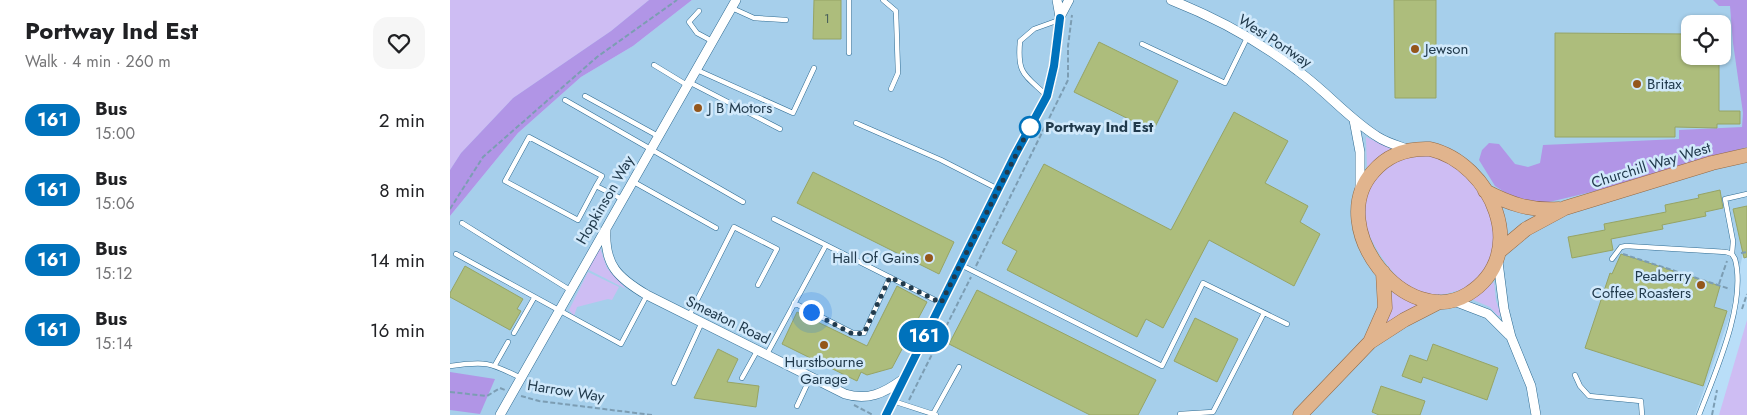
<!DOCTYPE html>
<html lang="en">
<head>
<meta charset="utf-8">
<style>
	:root { --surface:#fff; --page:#f6f6f6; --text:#202124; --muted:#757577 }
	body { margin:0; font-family:Jost,sans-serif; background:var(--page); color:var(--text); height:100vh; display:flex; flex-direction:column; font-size:19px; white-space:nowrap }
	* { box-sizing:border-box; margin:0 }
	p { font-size:16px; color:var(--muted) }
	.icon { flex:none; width:28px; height:28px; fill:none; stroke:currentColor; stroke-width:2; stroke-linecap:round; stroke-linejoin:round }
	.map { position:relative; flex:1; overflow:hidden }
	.drawer { display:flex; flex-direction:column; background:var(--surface); width:450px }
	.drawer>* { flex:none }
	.badge { padding:0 10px; border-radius:16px; font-size:18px; line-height:32px }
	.fabs { position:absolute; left:1231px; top:15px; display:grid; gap:10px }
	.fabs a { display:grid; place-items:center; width:50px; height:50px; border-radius:10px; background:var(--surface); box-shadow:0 1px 4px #0004; font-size:25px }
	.you { position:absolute; width:25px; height:25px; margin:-12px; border:4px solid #fff; border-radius:50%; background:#1a73e8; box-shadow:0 0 0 8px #1a73e833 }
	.map>.badge { position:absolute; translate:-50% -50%; box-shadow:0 0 0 2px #fff }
	.round { display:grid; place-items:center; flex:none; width:52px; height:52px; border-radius:15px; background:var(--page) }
	.head { display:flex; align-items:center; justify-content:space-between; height:85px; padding:0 25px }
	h1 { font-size:24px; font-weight:700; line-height:38px }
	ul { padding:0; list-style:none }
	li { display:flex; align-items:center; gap:15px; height:70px; padding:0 25px }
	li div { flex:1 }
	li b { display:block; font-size:19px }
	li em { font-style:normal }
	li .badge { min-width:55px; font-weight:700; text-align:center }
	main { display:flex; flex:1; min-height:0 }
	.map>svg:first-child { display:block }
</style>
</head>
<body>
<main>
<section class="drawer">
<div class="head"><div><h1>Portway Ind Est</h1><p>Walk · 4 min · 260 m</p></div><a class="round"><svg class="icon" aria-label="heart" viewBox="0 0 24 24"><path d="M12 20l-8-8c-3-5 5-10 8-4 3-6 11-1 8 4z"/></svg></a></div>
<ul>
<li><span class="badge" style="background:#0072bc;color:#fff">161</span><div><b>Bus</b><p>15:00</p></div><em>2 min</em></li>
<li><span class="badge" style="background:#0072bc;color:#fff">161</span><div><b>Bus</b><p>15:06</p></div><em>8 min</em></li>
<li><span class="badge" style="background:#0072bc;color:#fff">161</span><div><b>Bus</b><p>15:12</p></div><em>14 min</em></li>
<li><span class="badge" style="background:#0072bc;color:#fff">161</span><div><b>Bus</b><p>15:14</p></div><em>16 min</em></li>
</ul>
</section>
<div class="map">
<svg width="1297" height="415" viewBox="0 0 1297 415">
	<rect width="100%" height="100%" fill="#b9def8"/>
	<path fill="#a6cfeb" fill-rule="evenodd" d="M 242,0 L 1286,0 L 1297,103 L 1294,139 L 1297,149 L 1297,234 L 1280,315 L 1245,415 L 0,415 L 0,216 L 68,133 L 131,77 L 183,46 ZM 1240,24 L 1272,24 L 1272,56 L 1240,56 Z"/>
	<path fill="#cebdf3" d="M 0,0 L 199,0 L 161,31 L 63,98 L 11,153 L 0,170 Z
		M 916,137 L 942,149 L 917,168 L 916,139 Z
		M 978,155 C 985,157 994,158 1000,162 C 1021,176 1044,208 1046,234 C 1047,254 1035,275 1020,286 C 1016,289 1010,290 1006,291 C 969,304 948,282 929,253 C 923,243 916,230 914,218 C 911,194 929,166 952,158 C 959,155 970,156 978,155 Z
		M 150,248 L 157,268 L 176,289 L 137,269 Z
		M 138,272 L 169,287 L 162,300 L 158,299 L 127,307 L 124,316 L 119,310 Z
		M 1044,282 L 1046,301 L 1051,315 L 1048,316 L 1040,307 L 1021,299 Z
		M 942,290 L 969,305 L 934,326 L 940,314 Z
		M 1297,320 L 1297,415 L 1269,415 Z"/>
	<path fill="#b195e6" d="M 199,0 L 242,0 L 183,46 L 131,77 L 68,133 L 0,216 L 0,170 L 11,153 L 63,98 L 161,31 Z
		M 1263,0 L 1297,0 L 1297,147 L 1154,189 L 1095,203 L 1065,199 L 1045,186 L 1029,160 L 1032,150 L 1039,143 L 1049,144 L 1065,164 L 1078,167 L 1090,163 L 1093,145 L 1229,139 L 1229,130 L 1292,127 L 1293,113 L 1283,43 L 1280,6 L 1269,6 Z
		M 0,372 L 45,379 L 30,414 L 0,410 Z"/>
	<path fill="#adbd7c" stroke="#96a465" d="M 364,0 L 391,0 L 391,39 L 363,39 Z
		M 944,0 L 986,0 L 986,98 L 945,98 Z
		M 1105,33 L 1240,34 L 1240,56 L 1269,56 L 1269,111 L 1290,111 L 1290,124 L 1267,124 L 1267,128 L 1225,127 L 1225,137 L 1105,137 Z
		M 649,42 L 728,81 L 703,131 L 624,92 Z
		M 784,112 L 838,141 L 815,183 L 858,206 L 850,222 L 870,234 L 844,286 L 759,240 L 713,328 L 696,319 L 687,337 L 557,270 L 567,251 L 552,243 L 594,164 L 721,230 Z
		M 363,172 L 504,242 L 489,274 L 347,203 Z
		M 1270,190 L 1273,208 L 1255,212 L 1256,216 L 1212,225 L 1213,229 L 1161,239 L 1163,250 L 1122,258 L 1118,237 L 1155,230 L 1154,224 L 1216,212 L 1215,205 L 1249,198 L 1248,195 Z
		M 1297,206 L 1297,257 L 1294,258 L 1283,209 Z
		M 1171,254 L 1270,286 L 1264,307 L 1277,311 L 1253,386 L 1135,348 L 1160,273 L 1162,274 Z
		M 15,266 L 73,299 L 67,309 L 71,311 L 60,330 L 0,297 L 0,293 Z
		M 447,286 L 477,302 L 442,368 L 417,375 L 411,372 L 407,381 L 332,344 L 347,312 L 417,346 Z
		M 527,290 L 706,380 L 688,415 L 640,415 L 499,344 Z
		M 745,318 L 788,339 L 767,382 L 724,361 Z
		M 983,344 L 1048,368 L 1037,400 L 973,377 L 971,383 L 952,376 L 960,355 L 977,361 Z
		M 268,349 L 288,359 L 277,382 L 309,386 L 306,407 L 244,398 Z
		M 931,386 L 975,401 L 970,415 L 929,415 L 922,412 Z"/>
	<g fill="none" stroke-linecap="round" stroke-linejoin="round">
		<defs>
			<path id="lane" d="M 433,0 L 446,11 L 448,73 L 441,89
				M 282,8 L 304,18 L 336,20
				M 249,11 L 239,22 L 247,33 L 262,41
				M 692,44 L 775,83 L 797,38
				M 399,53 L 399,0
				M 204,65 L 237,85
				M 247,70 L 343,113 L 364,68
				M 239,82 L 330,129
				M 596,95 C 574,74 567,74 570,41 L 584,29 L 609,20
				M 135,96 L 208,136
				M 115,100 L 293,202
				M 406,123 L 491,160 L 548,189
				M 182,181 L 266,228
				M 146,186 L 128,220 L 55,181 L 79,137 L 152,176 L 146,186 L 172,199
				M 324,219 L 376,245
				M 12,223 L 120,290
				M 6,254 L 171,344 L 197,295
				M 1282,254 L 1283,241 L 1275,199 L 1297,194
				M 1162,259 L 1171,247 L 1176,246 L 1276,252 L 1282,254 L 1285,259 C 1297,303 1265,373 1249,415
				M 511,265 L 712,366 L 753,283 L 837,324
				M 344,303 L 403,333 L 414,333 L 440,277
				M 239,316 L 284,227 L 327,249 L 308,285
				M 64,333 L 84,298
				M 317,354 L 376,245 L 491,303
				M 45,365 L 58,342
				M 0,366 C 35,361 39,362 71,378
				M 1125,375 L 1130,386 L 1139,396 L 1191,401 L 1192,415
				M 292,378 L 307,351
				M 224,383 L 252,322
				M 443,401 L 486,415
				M 347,406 L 361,376
				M 483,414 L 509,367
				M 730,414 L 763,412 L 814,313"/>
			<path id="street" d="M 721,0 C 767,18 809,41 848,71 C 876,91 899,119 928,137 C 937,143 949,146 960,150
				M 610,17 L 619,0
				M 904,120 L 910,152 L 910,191
				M 156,230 C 154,265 168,278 197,295 L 395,394 C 418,401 434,393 452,380
				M 1048,262 L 1054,309 L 1061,337 L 1081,386 L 1086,415
				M 1004,301 L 1038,314 L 1059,335
				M 50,415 L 286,0
				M 436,415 L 565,155 L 597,96 L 604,66 L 610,17 L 607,0"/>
			<path id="primary" d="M 980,149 C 1041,163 1082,254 1018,294 C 956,332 874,227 923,172 C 938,154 957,148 980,149 Z
				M 1035,191 C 1060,204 1080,211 1109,209
				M 1051,250 L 1076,229 L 1115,208 L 1262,163 L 1297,155
				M 920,342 L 954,320 L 989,302
				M 850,415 L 920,342 L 935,308 L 933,272"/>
		</defs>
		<use href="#lane" stroke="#2e6b92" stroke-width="5.5"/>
		<use href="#street" stroke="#2e6b92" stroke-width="10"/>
		<use href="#primary" stroke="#916945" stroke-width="15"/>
		<path stroke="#7c9db3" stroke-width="2" stroke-dasharray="5 2.5" stroke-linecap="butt" d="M 0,209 L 33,157 L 147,57 L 227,0
			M 1291,253 L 1297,252
			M 1173,254 L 1280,289
			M 526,266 L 618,80 L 618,46 L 622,15
			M 1269,284 L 1277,261
			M 1292,309 L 1297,294
			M 0,392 L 37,396 L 50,388 L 55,390
			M 71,396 L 89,401 L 202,415
			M 459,400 L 521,277
			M 404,405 L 423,415
			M 1262,415 L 1267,390"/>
		<use href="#lane" stroke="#fff" stroke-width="4.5"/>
		<use href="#street" stroke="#fff" stroke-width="9"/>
		<use href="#primary" stroke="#e1b48d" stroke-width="14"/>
	</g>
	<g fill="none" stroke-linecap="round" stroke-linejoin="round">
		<defs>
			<path id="line" d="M 436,415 L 565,155 L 597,96 L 604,66 L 610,18"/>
		</defs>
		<use href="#line" stroke="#fff" stroke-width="11"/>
		<use href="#line" stroke="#0072bc" stroke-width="8"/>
		<path stroke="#213a4c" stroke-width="5" stroke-dasharray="0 9" d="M 361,312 L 403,334 L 414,333 L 440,277 L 491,303 L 580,127"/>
	</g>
	<g fill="#94561b" stroke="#d1e9fb" stroke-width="2">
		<circle cx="965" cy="49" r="5"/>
		<circle cx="1187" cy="84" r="5"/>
		<circle cx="248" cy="108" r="5"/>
		<circle cx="479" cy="258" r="5"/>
		<circle cx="1251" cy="285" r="5"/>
		<circle cx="374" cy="345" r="5"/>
	</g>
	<circle fill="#fff" stroke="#0072bc" stroke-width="2.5" cx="580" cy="127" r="10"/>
	<g text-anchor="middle" stroke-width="5" stroke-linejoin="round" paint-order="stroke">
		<g font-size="12" fill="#445b58">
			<text x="377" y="23">1</text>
		</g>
		<g font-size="15" fill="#213a4c" stroke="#d1e9fb">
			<text transform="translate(825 41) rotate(33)" y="5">West Portway</text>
			<text transform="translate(1201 165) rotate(-17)" y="5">Churchill Way West</text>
			<text transform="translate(155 200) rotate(-60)" y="5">Hopkinson Way</text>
			<text transform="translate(278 320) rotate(26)" y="5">Smeaton Road</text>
			<text transform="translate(116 391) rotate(9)" y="5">Harrow Way</text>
		</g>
		<g font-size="15" fill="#213a4c" stroke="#d1e9fb" text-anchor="start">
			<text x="975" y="54">Jewson</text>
			<text x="1197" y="89">Britax</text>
			<text x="258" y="113">J B Motors</text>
			<text x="469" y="263" text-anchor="end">Hall Of Gains</text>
			<text x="1241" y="281" text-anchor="end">Peaberry<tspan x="1241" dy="17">Coffee Roasters</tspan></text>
			<text x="374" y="367" text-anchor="middle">Hurstbourne<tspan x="374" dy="17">Garage</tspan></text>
		</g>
		<g font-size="15" font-weight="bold" fill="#213a4c" stroke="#d1e9fb" text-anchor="start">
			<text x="595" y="132">Portway Ind Est</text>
		</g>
	</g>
</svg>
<div class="fabs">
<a><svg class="icon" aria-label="locate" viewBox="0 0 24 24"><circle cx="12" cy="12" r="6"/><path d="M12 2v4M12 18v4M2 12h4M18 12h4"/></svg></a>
</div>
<div class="you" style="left:361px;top:312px"></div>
<b class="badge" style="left:474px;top:336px;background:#0072bc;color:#fff">161</b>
</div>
</main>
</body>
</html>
